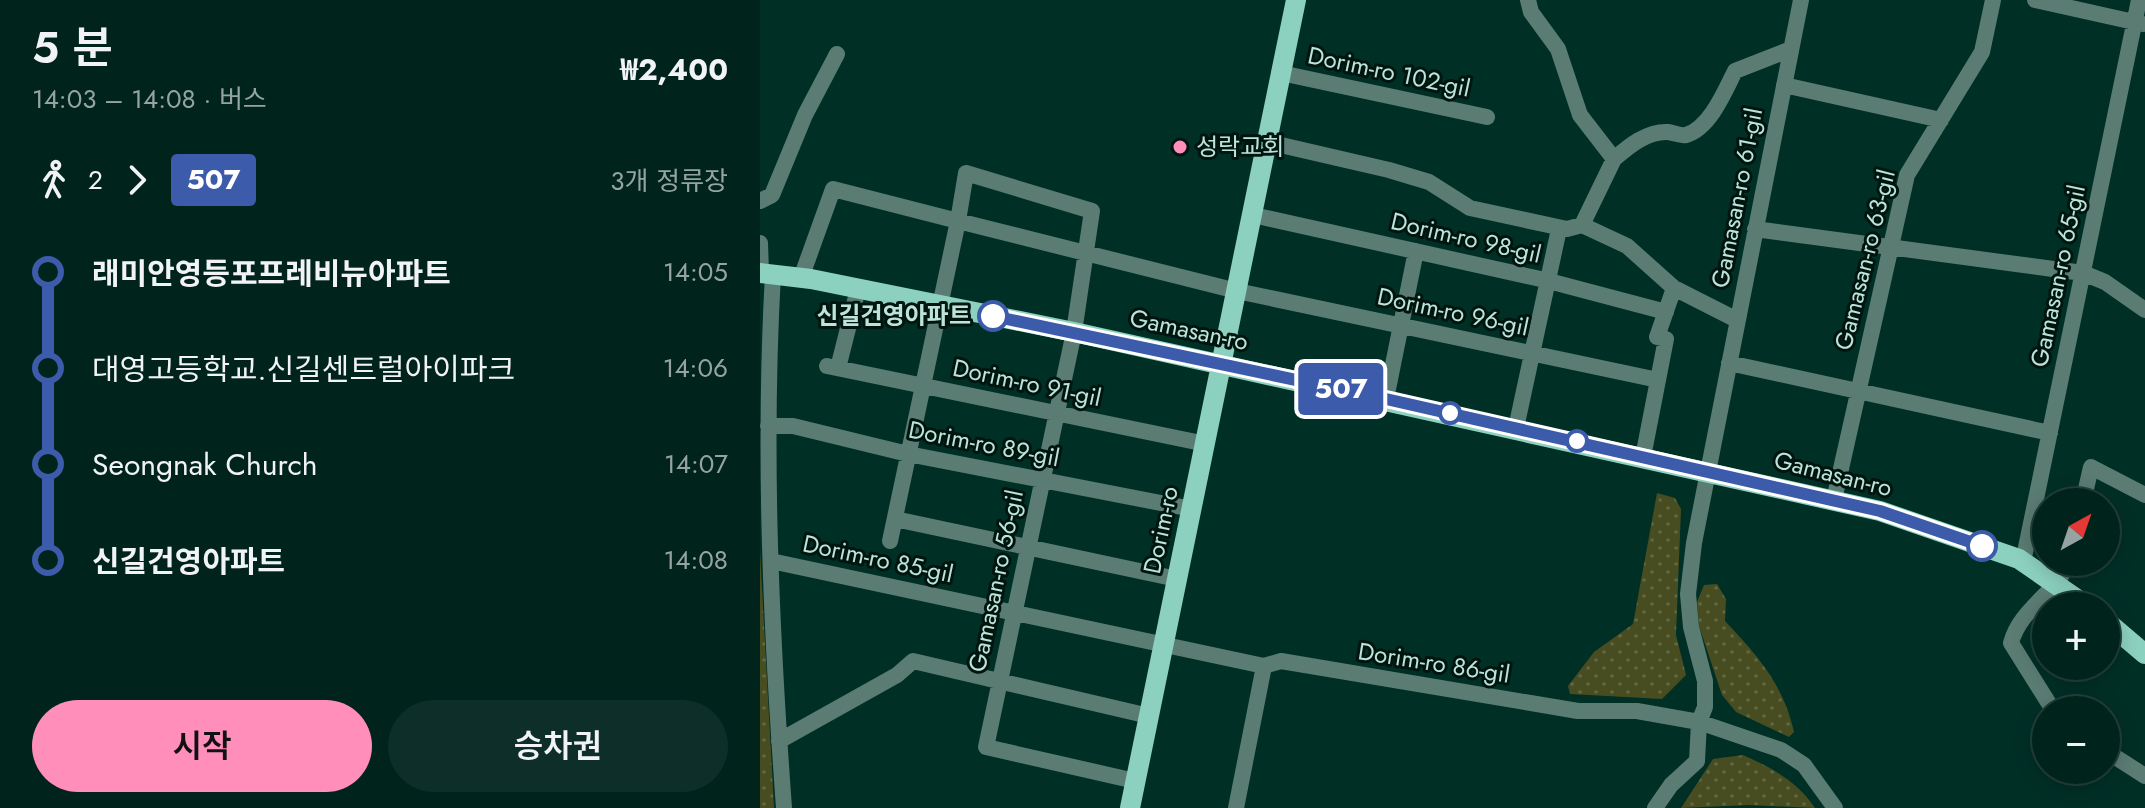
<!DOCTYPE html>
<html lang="ko">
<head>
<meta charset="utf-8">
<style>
	:root { --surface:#00231c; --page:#0e2f29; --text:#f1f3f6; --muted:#95a4a3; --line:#22403b; --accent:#ff8ebb }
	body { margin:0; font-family:Jost,"Noto Sans KR",sans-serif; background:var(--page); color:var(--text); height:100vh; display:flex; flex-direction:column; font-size:30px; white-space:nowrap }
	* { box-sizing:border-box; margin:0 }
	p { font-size:26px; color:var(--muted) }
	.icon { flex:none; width:44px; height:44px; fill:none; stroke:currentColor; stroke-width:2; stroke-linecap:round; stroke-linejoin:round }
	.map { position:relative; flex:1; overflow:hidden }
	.panel { display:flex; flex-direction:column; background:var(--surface); width:760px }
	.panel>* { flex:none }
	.badge { padding:0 16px; border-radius:6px; font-size:28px; line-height:52px }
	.needle { width:52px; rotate:40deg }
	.controls { position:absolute; left:1272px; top:488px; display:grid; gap:16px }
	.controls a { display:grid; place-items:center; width:88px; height:88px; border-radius:50%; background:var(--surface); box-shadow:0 4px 20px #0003,0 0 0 2px var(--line); font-size:40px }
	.map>.badge { position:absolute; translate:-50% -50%; box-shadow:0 0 0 4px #fff }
	.legs { display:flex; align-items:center; gap:12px; height:88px; padding:0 32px; font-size:26px }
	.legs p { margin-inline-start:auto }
	.head { display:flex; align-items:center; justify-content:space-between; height:136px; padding:0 32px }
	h1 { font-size:44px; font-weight:600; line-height:60px }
	.action { display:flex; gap:16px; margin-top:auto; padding:16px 32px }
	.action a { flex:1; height:92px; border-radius:48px; background:var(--accent); color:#111; font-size:32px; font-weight:600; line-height:92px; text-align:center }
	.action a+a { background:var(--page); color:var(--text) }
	ul { padding:0 32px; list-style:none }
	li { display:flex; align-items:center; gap:28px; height:96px; font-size:30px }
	li i { display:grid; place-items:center; width:12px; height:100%; margin:0 10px; background:currentColor }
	li i::after { content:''; width:20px; height:20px; margin:-10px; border:6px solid; border-radius:50%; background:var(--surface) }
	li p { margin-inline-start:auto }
	li:first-child i { background:linear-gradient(#0000 50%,currentColor 0) }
	li:last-child i { background:linear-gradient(currentColor 50%,#0000 0) }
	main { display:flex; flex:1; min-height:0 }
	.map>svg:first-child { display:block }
</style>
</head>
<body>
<main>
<section class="panel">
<div class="head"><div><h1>5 분</h1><p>14:03 – 14:08 · 버스</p></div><b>₩2,400</b></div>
<div class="legs"><svg class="icon" aria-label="walk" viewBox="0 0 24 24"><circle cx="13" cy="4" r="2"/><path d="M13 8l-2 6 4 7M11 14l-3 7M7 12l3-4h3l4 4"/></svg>2<svg class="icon" aria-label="forward" viewBox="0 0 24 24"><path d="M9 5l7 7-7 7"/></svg><b class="badge" style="background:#3d5bab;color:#fff">507</b><p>3개 정류장</p></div>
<ul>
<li><i style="color:#3d5bab"></i><b>래미안영등포프레비뉴아파트</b><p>14:05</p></li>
<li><i style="color:#3d5bab"></i><span>대영고등학교.신길센트럴아이파크</span><p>14:06</p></li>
<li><i style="color:#3d5bab"></i><span>Seongnak Church</span><p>14:07</p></li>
<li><i style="color:#3d5bab"></i><b>신길건영아파트</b><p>14:08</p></li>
</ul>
<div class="action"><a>시작</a><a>승차권</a></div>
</section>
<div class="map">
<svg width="1385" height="808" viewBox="0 0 1385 808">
	<defs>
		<pattern id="grass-dots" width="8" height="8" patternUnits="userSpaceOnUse" patternTransform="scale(2)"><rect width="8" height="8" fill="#474d20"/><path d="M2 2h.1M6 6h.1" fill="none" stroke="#606640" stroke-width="1.8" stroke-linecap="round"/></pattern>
	</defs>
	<rect width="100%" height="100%" fill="#002f26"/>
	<path fill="url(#grass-dots)" d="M 897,493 L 915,498 L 921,509 L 916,635 L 926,675 L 902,699 L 810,694 L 808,686 L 834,652 L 873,624 Z
		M 0,551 L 14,808 L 0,808 Z
		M 957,584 L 966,599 L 965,621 C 998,656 1023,684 1034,732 L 1029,737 L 976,712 L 962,695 L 939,626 L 937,602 L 944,585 Z
		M 983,755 C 1012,768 1037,781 1055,808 L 989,805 L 921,808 L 953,759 Z"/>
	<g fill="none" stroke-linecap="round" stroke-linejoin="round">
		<path stroke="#5b7c73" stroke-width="16" d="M 768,0 L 771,12 L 798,49 L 820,115 L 854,159
			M 1275,0 L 1383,24
			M 521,73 L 727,117
			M 1024,85 L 1181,120
			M 508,142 L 629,170 L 669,182 L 710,208 L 807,229 L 822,225 L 854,159 C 869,146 887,131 908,132 C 915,133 920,136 926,135 C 950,128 965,91 975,71 L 1031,49
			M 0,201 L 12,195 L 45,115 L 77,54
			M 493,215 L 785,280 L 906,312
			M 822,225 L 867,246 L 914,288 L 977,320
			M 995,229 L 1323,273 L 1345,282 L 1385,310
			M 0,243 L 1,273
			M 13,274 C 3,452 11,630 24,808
			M 41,278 L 73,189 L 198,221 L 206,173 L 332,211 L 314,332 L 226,747 L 375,781
			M 969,363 L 1290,433
			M 67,366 L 446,444
			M 78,368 L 98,289
			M 626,399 L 656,251
			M 8,426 L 33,426 L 148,454 L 432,509
			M 756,428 L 799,229
			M 883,457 L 906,339 L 897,337 L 914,288
			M 1074,500 L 1147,175 L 1222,52 L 1233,0
			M 1323,502 L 1331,467 L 1385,495
			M 135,519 L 417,579
			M 130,541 L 198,221 L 477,291 L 898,380
			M 11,561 L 504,666 L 521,661 L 818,711 L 877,711 L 939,722 L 1021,750 L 1044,765 L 1075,808
			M 1263,562 L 1379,0
			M 1293,710 L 1251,643 C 1260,609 1295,594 1309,562
			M 19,741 L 137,675 L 153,661 L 389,716
			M 1346,751 L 1385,776
			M 476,808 L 504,666
			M 895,808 L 911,785 L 937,761 L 939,722 L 945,707 L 945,681 L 931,627 L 928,594 L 934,543 L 1041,0"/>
		<path stroke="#8cd1bf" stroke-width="20" d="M 0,273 L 51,279 L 314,332 L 1120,511 L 1259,559 L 1327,606
			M 1346,621 L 1385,654
			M 370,808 L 536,0"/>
	</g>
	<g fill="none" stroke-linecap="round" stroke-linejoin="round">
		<defs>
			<path id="line-1" d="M 233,316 L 626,399 L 1120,511 L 1222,546"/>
		</defs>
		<use href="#line-1" stroke="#fff" stroke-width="18"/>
		<use href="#line-1" stroke="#3d5bab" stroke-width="12"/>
	</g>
	<circle fill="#ff8ebb" stroke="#00150f" stroke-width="3" cx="420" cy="147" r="8"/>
	<g fill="#fff" stroke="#3d5bab" stroke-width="4">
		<circle cx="233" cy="316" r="14"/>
		<circle cx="690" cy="413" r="10"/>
		<circle cx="817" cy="441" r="10"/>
		<circle cx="1222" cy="546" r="14"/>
	</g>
	<g text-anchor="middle" stroke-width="6" stroke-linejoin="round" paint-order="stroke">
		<g font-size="24" fill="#bce4d8" stroke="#00150f">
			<text transform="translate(629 72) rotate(12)" y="8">Dorim-ro 102-gil</text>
			<text transform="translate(977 198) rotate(-79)" y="8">Gamasan-ro 61-gil</text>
			<text transform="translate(706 238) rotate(13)" y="8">Dorim-ro 98-gil</text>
			<text transform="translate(1105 260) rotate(-76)" y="8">Gamasan-ro 63-gil</text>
			<text transform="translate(1298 276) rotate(-78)" y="8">Gamasan-ro 65-gil</text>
			<text transform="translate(693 312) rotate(12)" y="8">Dorim-ro 96-gil</text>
			<text transform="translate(429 330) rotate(12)" y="8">Gamasan-ro</text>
			<text transform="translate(267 383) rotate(12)" y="8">Dorim-ro 91-gil</text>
			<text transform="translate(224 444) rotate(11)" y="8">Dorim-ro 89-gil</text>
			<text transform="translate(1073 474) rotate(14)" y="8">Gamasan-ro</text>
			<text transform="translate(401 530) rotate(-78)" y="8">Dorim-ro</text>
			<text transform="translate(118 559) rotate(12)" y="8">Dorim-ro 85-gil</text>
			<text transform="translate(236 581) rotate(-78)" y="8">Gamasan-ro 56-gil</text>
			<text transform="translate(674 663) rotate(9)" y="8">Dorim-ro 86-gil</text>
		</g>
		<g font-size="24" fill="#bce4d8" stroke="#00150f" text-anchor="start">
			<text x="436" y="155">성락교회</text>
		</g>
		<g font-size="24" font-weight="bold" fill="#bce4d8" stroke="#00150f" text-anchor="end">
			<text x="211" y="324">신길건영아파트</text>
		</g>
	</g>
</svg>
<div class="controls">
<a><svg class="needle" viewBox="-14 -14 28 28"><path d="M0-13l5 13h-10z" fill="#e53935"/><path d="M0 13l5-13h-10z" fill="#95a4a3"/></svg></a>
<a>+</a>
<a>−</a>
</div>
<b class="badge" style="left:581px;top:389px;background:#3d5bab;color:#fff">507</b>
</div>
</main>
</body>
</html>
